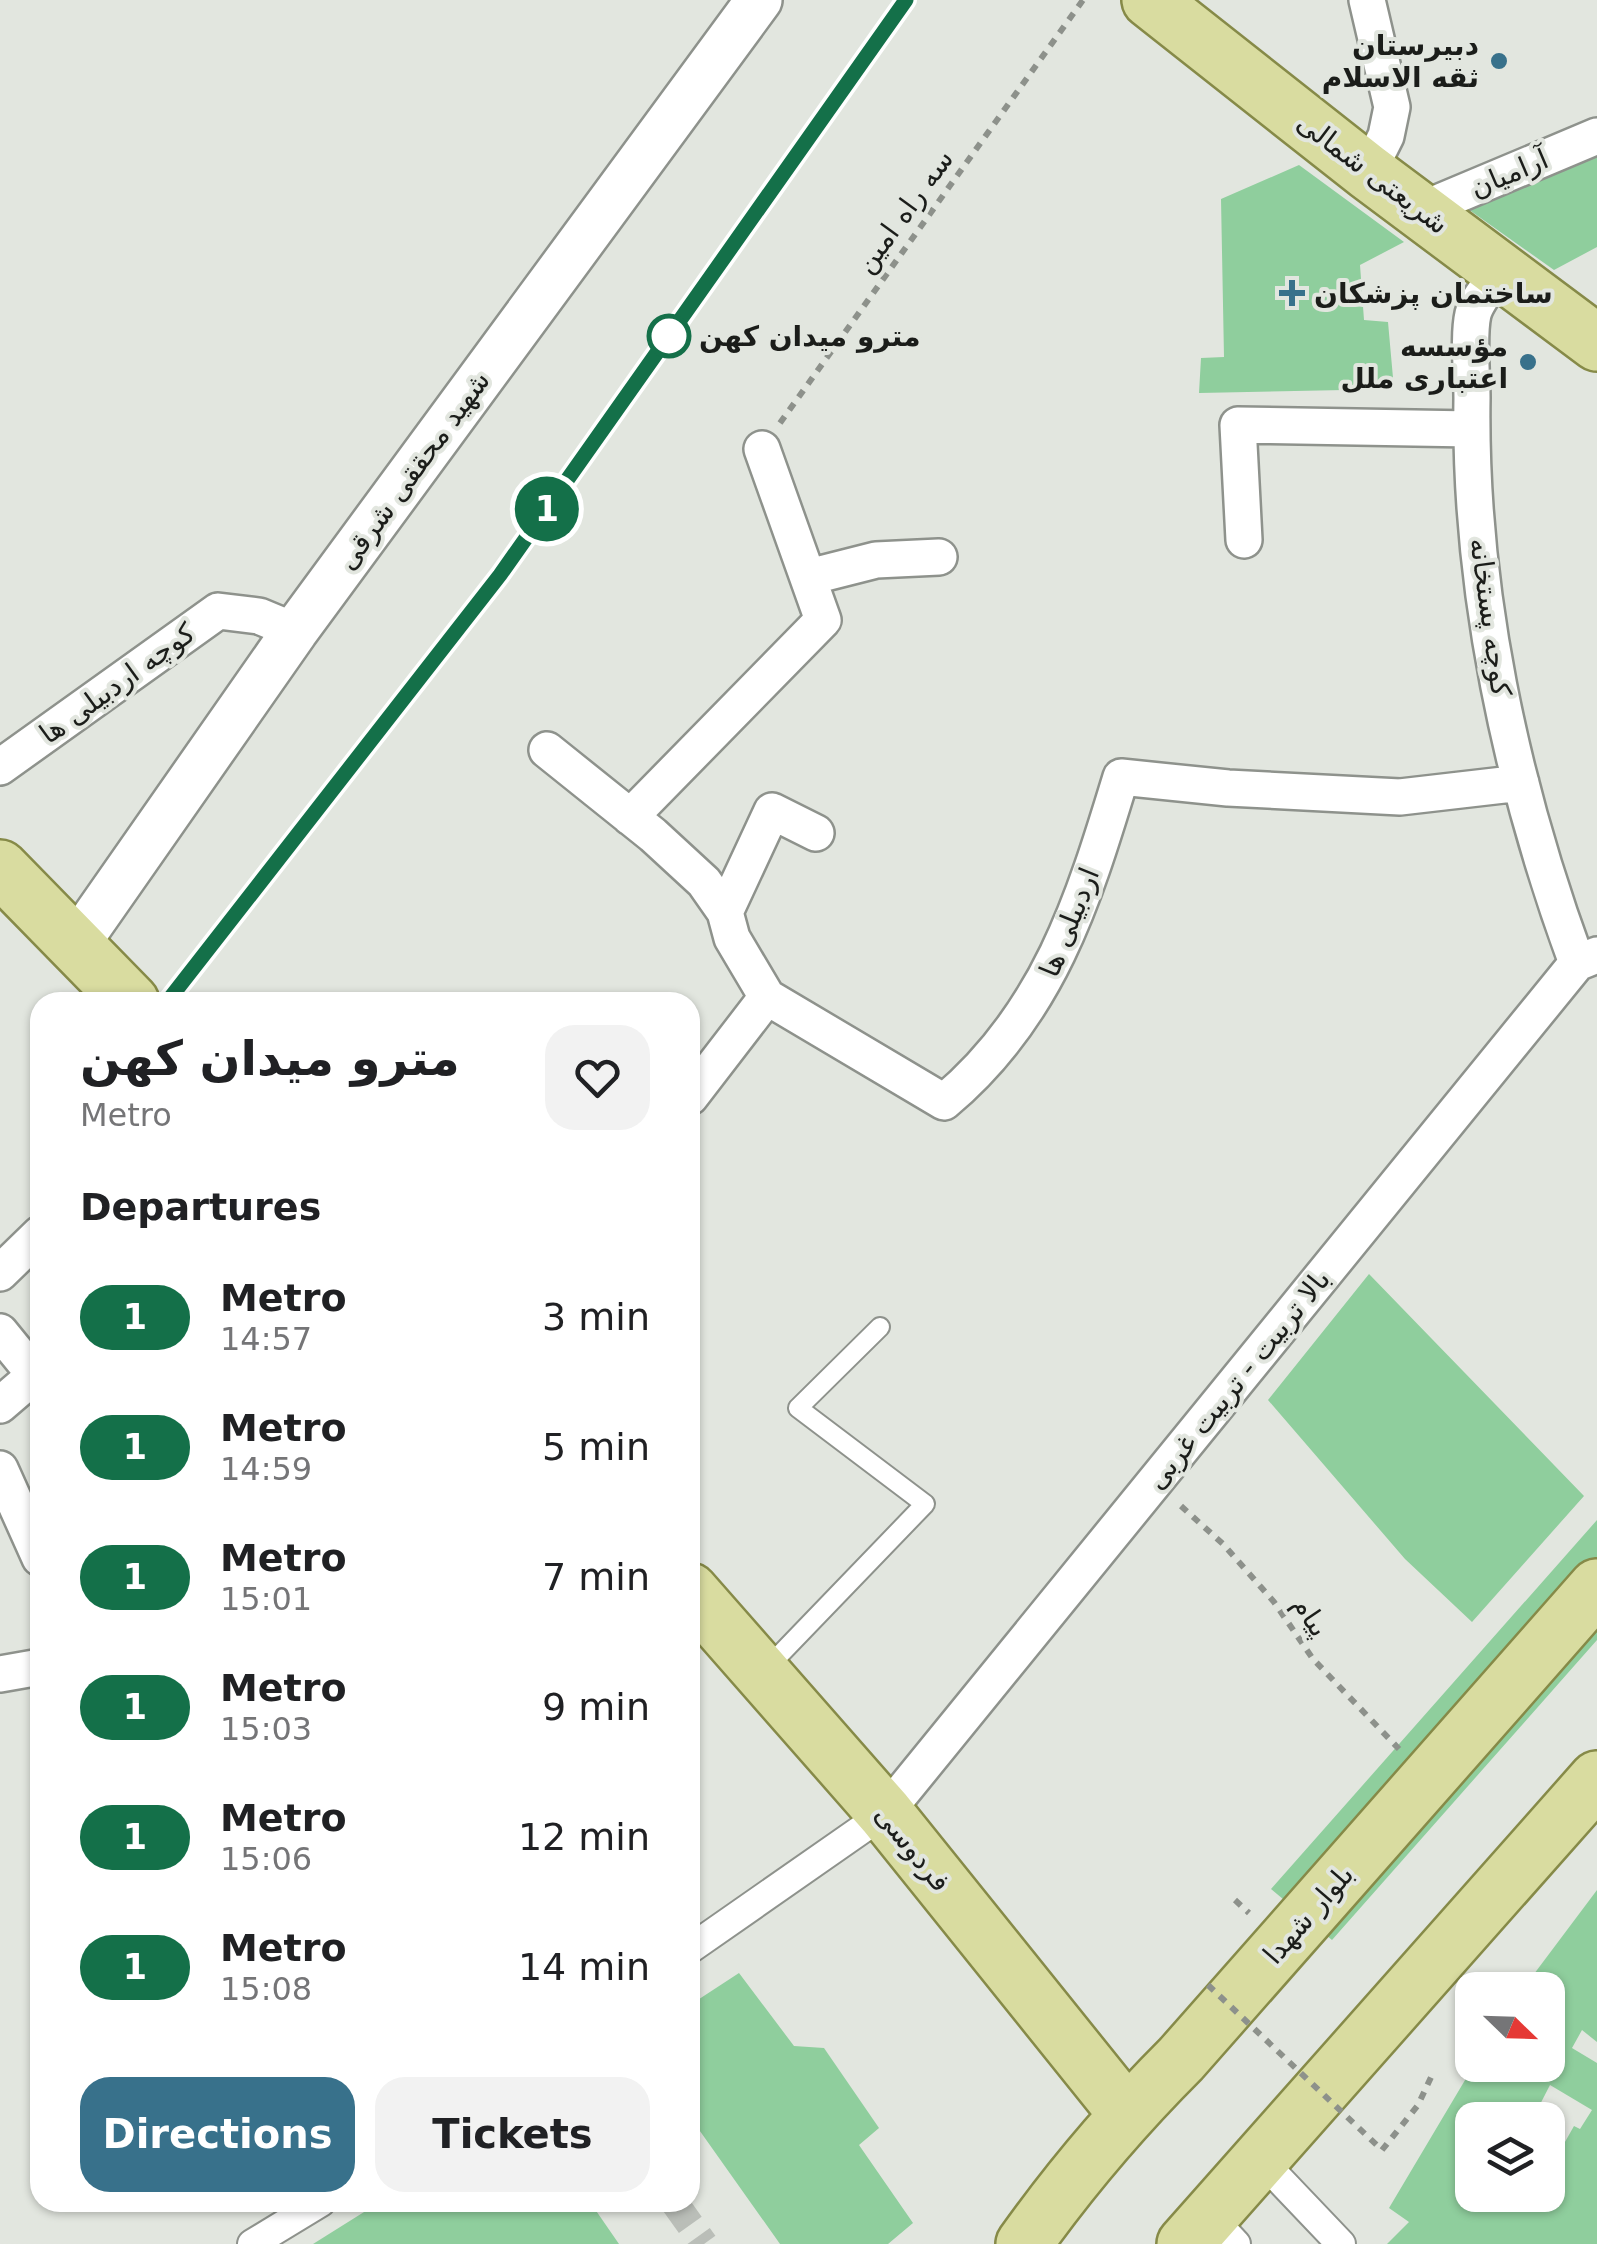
<!DOCTYPE html>
<html lang="en">
<head>
<meta charset="utf-8">
<style>
	:root { --surface:#fff; --page:#f2f2f2; --text:#202124; --muted:#757577; --accent:#38718b }
	body { margin:0; font-family:"DejaVu Sans",Cairo,sans-serif; background:var(--page); color:var(--text); height:100vh; display:flex; flex-direction:column; font-size:38px; white-space:nowrap }
	* { box-sizing:border-box; margin:0 }
	p { font-size:32px; color:var(--muted) }
	.icon { flex:none; width:55px; height:55px; fill:none; stroke:currentColor; stroke-width:2; stroke-linecap:round; stroke-linejoin:round }
	.map { position:relative; flex:1; overflow:hidden }
	.sheet { position:absolute; left:30px; top:992px; width:670px; height:1220px; display:flex; flex-direction:column; background:var(--surface); border-radius:30px; box-shadow:0 2px 8px #0004 }
	.sheet>* { flex:none }
	.badge { padding:0 20px; border-radius:32px; font-size:35px; line-height:65px }
	.needle { width:65px; rotate:113deg }
	.tools { position:absolute; left:1455px; top:1972px; display:grid; gap:20px }
	.tools a { display:grid; place-items:center; width:110px; height:110px; border-radius:20px; background:var(--surface); box-shadow:0 2px 8px #0004; font-size:50px }
	.map>.badge { position:absolute; translate:-50% -50%; box-shadow:0 0 0 5px #fff }
	h2 { padding:0 50px; font-size:38px; line-height:90px }
	.round { display:grid; place-items:center; flex:none; width:105px; height:105px; border-radius:30px; background:var(--page) }
	.head { display:flex; align-items:center; justify-content:space-between; height:170px; padding:0 50px }
	h1 { font-size:48px; font-weight:700; line-height:75px }
	.cta { display:flex; gap:20px; margin-top:auto; padding:20px 50px }
	.cta a { flex:1; height:115px; border-radius:30px; background:var(--accent); color:#fff; font-size:40px; font-weight:700; line-height:115px; text-align:center }
	.cta a+a { background:var(--page); color:var(--text) }
	ul { padding:0; list-style:none }
	li { display:flex; align-items:center; gap:30px; height:130px; padding:0 50px }
	li div { flex:1 }
	li b { display:block; font-size:38px }
	li em { font-style:normal }
	li .badge { min-width:110px; font-weight:700; text-align:center }
	.map>svg:first-child { display:block }
</style>
</head>
<body>
<div class="map">
<svg width="1597" height="2244" viewBox="0 0 1597 2244">
	<rect width="100%" height="100%" fill="#e2e6df"/>
	<path fill="#8fce9d" fill-rule="evenodd" d="M 1597,154 L 1597,247 L 1554,270 L 1461,204 Z
		M 1299,165 L 1404,242 L 1360,265 L 1364,320 L 1388,322 L 1394,389 L 1199,393 L 1201,358 L 1224,357 L 1221,199 Z
		M 1369,1274 L 1584,1496 L 1472,1622 L 1405,1559 L 1268,1400 Z
		M 1597,1520 L 1597,1640 L 1332,1940 L 1271,1889 Z
		M 1597,1890 L 1597,2042 L 1582,2030 L 1572,2048 L 1597,2063 L 1597,2244 L 1387,2244 L 1409,2222 L 1389,2208 L 1474,2065 L 1548,2065 L 1548,1990 L 1531,1990 L 1525,1986 ZM 1550,2085 L 1592,2110 L 1580,2129 L 1574,2126 L 1548,2172 L 1548,2195 L 1534,2195 L 1528,2205 L 1515,2195 L 1472,2195 L 1472,2120 L 1532,2120 Z
		M 739,1973 L 794,2046 L 824,2048 L 879,2128 L 859,2145 L 913,2223 L 888,2244 L 780,2244 L 690,2117 L 690,2005 Z
		M 380,2202 L 590,2202 L 619,2244 L 313,2244 Z"/>
	<g fill="none" stroke-linecap="round" stroke-linejoin="round">
		<path stroke="#babeb8" stroke-width="28" stroke-dasharray="28 14" stroke-linecap="butt" d="M 674,2202 L 704,2244"/>
		<defs>
			<path id="service" d="M 766,1669 L 925,1504 L 798,1408 L 880,1327"/>
			<path id="pedestrian" d="M 690,1949 L 885,1813
				M 1261,2160 L 1341,2244
				M 1210,2216 L 1236,2244
				M 252,2244 L 321,2202"/>
			<path id="minor" d="M 1367,0 L 1392,107 L 1386,136 L 1368,172
				M 1421,210 L 1597,136
				M 1501,269 C 1493,282 1477,299 1473,314 C 1468,336 1472,374 1472,398 C 1469,589 1511,784 1577,963
				M 1244,540 L 1238,425 L 1472,429
				M 809,577 L 876,560 L 939,557
				M 547,750 L 653,835 L 704,882 L 725,912 L 732,938 L 767,997 L 944,1102 C 1048,1015 1083,902 1121,777 L 1228,788 L 1400,797 L 1521,783
				M 0,767 L 218,611 L 259,616 L 295,631
				M 630,817 L 823,620 L 762,449
				M 725,912 L 772,811 L 816,833
				M 690,1097 L 767,997
				M 0,1273 L 40,1234
				M 0,1332 L 35,1375 L 0,1405
				M 0,1469 L 40,1558
				M 0,1674 L 40,1667
				M 885,1813 L 1577,963 L 1597,955"/>
			<path id="tertiary" d="M 75,946 L 295,631 L 759,0"/>
			<path id="primary" d="M 1150,0 L 1368,172 L 1597,343
				M 0,868 L 131,1002
				M 690,1591 L 885,1813 L 1127,2114
				M 1024,2244 C 1071,2178 1123,2117 1181,2059 L 1597,1587
				M 1185,2244 L 1597,1779"/>
		</defs>
		<use href="#service" stroke="#8e928c" stroke-width="22"/>
		<use href="#pedestrian" stroke="#8e928c" stroke-width="32"/>
		<use href="#minor" stroke="#8e928c" stroke-width="40"/>
		<use href="#tertiary" stroke="#8e928c" stroke-width="50"/>
		<use href="#primary" stroke="#868a48" stroke-width="60"/>
		<path stroke="#8d918b" stroke-width="6" stroke-dasharray="8 8" stroke-linecap="butt" d="M 780,423 L 1083,0
			M 1181,1506 L 1223,1544 L 1274,1602 L 1313,1659 L 1399,1749
			M 1235,1900 L 1249,1913
			M 1382,2150 L 1418,2105 L 1433,2073"/>
		<use href="#service" stroke="#fff" stroke-width="18"/>
		<use href="#pedestrian" stroke="#fff" stroke-width="28"/>
		<use href="#minor" stroke="#fff" stroke-width="35"/>
		<use href="#tertiary" stroke="#fff" stroke-width="45"/>
		<use href="#primary" stroke="#d9dca0" stroke-width="55"/>
		<path stroke="#8d918b" stroke-width="6" stroke-dasharray="8 8" stroke-linecap="butt" d="M 1208,1985 L 1382,2150"/>
	</g>
	<g fill="none" stroke-linecap="round" stroke-linejoin="round">
		<defs>
			<path id="line" d="M 167,1002 L 500,575 L 906,0"/>
		</defs>
		<use href="#line" stroke="#fff" stroke-width="22"/>
		<use href="#line" stroke="#147049" stroke-width="15"/>
	</g>
	<g fill="#38718b" stroke="#e2e6df" stroke-width="4">
		<circle cx="1499" cy="61" r="10"/>
		<path d="M1287 278h10v10h10v10h-10v10h-10v-10h-10v-10h10z"/>
		<circle cx="1528" cy="362" r="10"/>
	</g>
	<circle fill="#fff" stroke="#147049" stroke-width="5" cx="669" cy="336" r="20"/>
	<g text-anchor="middle" stroke-width="8" stroke-linejoin="round" paint-order="stroke">
		<g font-size="28" font-weight="bold" fill="#1b1d1a" stroke="#e2e6df" text-anchor="end">
			<text x="1479" y="55">دبیرستان<tspan x="1479" dy="32">ثقه الاسلام</tspan></text>
			<text x="1314" y="303" text-anchor="start">ساختمان پزشکان</text>
			<text x="1508" y="356">مؤسسه<tspan x="1508" dy="32">اعتباری ملل</tspan></text>
		</g>
		<g font-size="28" fill="#1b1d1a" stroke="#e2e6df">
			<text transform="translate(1373 173) rotate(37)" y="10">شریعتی شمالی</text>
			<text transform="translate(1509 173) rotate(-23)" y="10">آرامیان</text>
			<text transform="translate(904 211) rotate(-54)" y="10">سه راه امین</text>
			<text transform="translate(413 470) rotate(-54)" y="10">شهید محققی شرقی</text>
			<text transform="translate(1491 617) rotate(82)" y="10">کوچه پستخانه</text>
			<text transform="translate(117 683) rotate(-36)" y="10">کوچه اردبیلی ها</text>
			<text transform="translate(1069 922) rotate(-68)" y="10">اردبیلی ها</text>
			<text transform="translate(1238 1379) rotate(-51)" y="10">بالا تربیت - تربیت غربی</text>
			<text transform="translate(1311 1616) rotate(56)" y="10">پیام</text>
			<text transform="translate(913 1848) rotate(51)" y="10">فردوسی</text>
			<text transform="translate(1308 1914) rotate(-49)" y="10">بلوار شهدا</text>
		</g>
		<g font-size="28" font-weight="bold" fill="#1b1d1a" stroke="#e2e6df" text-anchor="start">
			<text x="699" y="346">مترو میدان کهن</text>
		</g>
	</g>
</svg>
<div class="tools">
<a><svg class="needle" viewBox="-14 -14 28 28"><path d="M0-13l5 13h-10z" fill="#e53935"/><path d="M0 13l5-13h-10z" fill="#757577"/></svg></a>
<a><svg class="icon" aria-label="layers" viewBox="0 0 24 24"><path d="M12 4l9 5-9 5-9-5zM3 14l9 5 9-5"/></svg></a>
</div>
<b class="badge" style="left:547px;top:509px;background:#147049;color:#fff">1</b>
<section class="sheet">
<div class="head"><div><h1>مترو میدان کهن</h1><p>Metro</p></div><a class="round"><svg class="icon" aria-label="heart" viewBox="0 0 24 24"><path d="M12 20l-8-8c-3-5 5-10 8-4 3-6 11-1 8 4z"/></svg></a></div>
<h2>Departures</h2>
<ul>
<li><span class="badge" style="background:#147049;color:#fff">1</span><div><b>Metro</b><p>14:57</p></div><em>3 min</em></li>
<li><span class="badge" style="background:#147049;color:#fff">1</span><div><b>Metro</b><p>14:59</p></div><em>5 min</em></li>
<li><span class="badge" style="background:#147049;color:#fff">1</span><div><b>Metro</b><p>15:01</p></div><em>7 min</em></li>
<li><span class="badge" style="background:#147049;color:#fff">1</span><div><b>Metro</b><p>15:03</p></div><em>9 min</em></li>
<li><span class="badge" style="background:#147049;color:#fff">1</span><div><b>Metro</b><p>15:06</p></div><em>12 min</em></li>
<li><span class="badge" style="background:#147049;color:#fff">1</span><div><b>Metro</b><p>15:08</p></div><em>14 min</em></li>
</ul>
<div class="cta"><a>Directions</a><a>Tickets</a></div>
</section>
</div>
</body>
</html>
